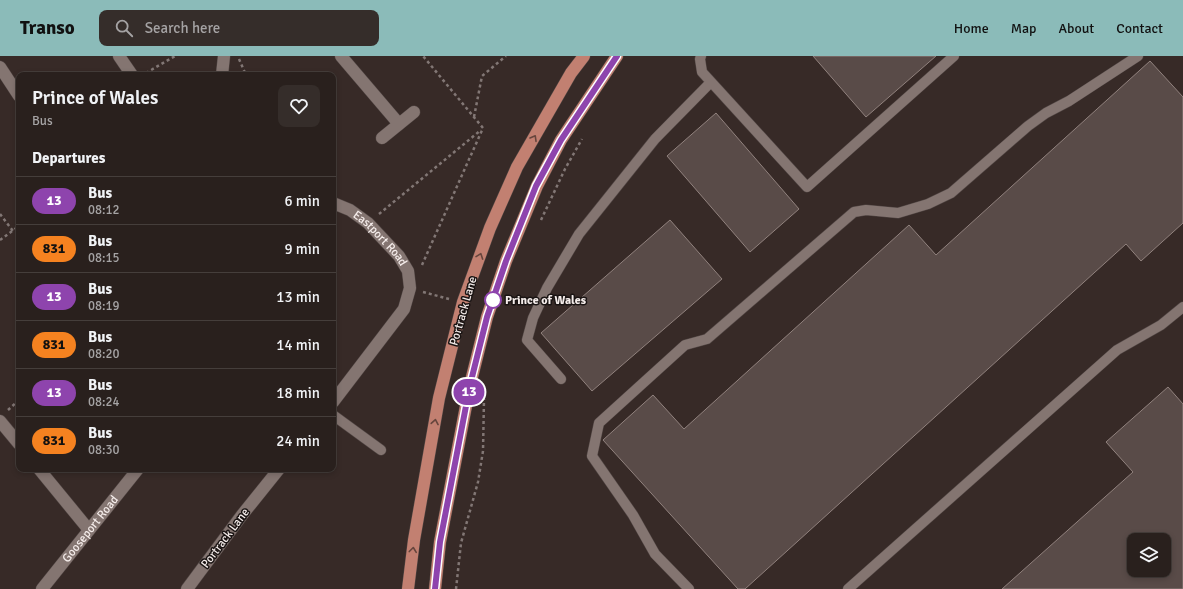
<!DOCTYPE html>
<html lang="en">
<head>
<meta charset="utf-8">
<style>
	:root { --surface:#29201d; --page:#352d2a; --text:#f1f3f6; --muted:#a5a3a4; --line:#453e3b; --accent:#8bbbb9 }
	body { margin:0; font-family:Signika,sans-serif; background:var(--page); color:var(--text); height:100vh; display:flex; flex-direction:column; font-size:15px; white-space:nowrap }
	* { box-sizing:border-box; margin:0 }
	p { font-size:13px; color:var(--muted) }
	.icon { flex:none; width:22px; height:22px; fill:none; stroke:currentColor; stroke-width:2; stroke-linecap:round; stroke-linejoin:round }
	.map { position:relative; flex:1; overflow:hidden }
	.side { position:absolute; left:16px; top:16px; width:320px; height:400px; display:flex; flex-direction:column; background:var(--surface); border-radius:8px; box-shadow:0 2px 6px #0003,0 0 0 1px var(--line) }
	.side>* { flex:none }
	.badge { padding:0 8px; border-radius:13px; font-size:14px; line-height:26px }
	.controls { position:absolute; left:1127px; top:477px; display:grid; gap:8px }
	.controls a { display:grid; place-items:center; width:44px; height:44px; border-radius:8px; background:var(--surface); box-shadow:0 2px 6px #0003,0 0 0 1px var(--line); font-size:20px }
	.map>.badge { position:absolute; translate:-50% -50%; box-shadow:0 0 0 2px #fff }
	h2 { padding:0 16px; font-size:15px; line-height:36px }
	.round { display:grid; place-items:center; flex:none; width:42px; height:42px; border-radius:8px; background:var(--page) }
	.summary { display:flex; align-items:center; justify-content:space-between; height:68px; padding:0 16px }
	h1 { font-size:19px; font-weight:600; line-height:30px }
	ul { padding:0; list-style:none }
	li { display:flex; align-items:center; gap:12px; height:48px; padding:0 16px; border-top:1px solid var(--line) }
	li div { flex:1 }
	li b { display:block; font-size:15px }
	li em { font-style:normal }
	li .badge { min-width:44px; font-weight:700; text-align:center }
	header { display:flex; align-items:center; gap:24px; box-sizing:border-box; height:56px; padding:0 20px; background:var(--accent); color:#111 }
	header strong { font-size:19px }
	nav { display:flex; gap:22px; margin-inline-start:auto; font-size:14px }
	.search { width:280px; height:36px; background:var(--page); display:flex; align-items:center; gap:10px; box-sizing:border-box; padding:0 14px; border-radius:8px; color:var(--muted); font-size:15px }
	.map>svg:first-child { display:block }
</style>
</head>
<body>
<header>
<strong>Transo</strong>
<div class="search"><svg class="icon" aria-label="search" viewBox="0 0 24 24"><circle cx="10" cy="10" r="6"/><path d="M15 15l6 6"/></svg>Search here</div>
<nav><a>Home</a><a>Map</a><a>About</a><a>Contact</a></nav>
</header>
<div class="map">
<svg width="1183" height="533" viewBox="0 0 1183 533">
	<rect width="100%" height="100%" fill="#372a27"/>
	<path fill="#594b48" stroke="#91827e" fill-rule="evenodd" d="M 813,0 L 936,0 L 866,61 Z
		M 1150,5 L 1183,41 L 1183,167 L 1141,205 L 1126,188 L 745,533 L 738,533 L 603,384 L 653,339 L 684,373 L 909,169 L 936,199 Z
		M 716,57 L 799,153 L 750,196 L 667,100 Z
		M 670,164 L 722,223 L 592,335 L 541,277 Z
		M 1168,331 L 1183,348 L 1183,533 L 1002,533 L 1133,416 L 1106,386 ZM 1134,484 L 1164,484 L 1164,514 L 1134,514 Z"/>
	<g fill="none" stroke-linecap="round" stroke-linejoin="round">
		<defs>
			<path id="lane" d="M 701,0 L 700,3 L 702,16 L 807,131 L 954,0
				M 561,323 L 527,284 L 533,262 L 547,232 L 579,178 L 655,83 L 711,26
				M 333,359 L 381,394
				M 689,533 L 655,498 L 633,459 L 592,400 L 599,367 L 685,289 L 707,283 L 854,156 L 866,154 L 898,157 L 928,148 L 951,137 L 1028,70 L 1046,57 L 1069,45 L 1138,0
				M 848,533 L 1117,294 L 1161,269 L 1183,251"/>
			<g id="street">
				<path d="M 119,0 L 132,19"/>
				<path d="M 341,0 L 399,68"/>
				<path d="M 0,11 L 19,40"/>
				<path d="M 222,19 L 224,0"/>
				<path d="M 382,82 L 414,56"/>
				<path id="s1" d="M 333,147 L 350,154 L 368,167 L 399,200 L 408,215 L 410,232 L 404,253 L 333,346"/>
				<path d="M 0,365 L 19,388"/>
				<path d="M 39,413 L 89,474"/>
				<path id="s2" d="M 42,533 L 138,413"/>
				<path d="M 187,533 L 242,459 L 279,413"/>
			</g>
			<path id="primary" d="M 408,533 L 414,484 L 439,342 L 463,246 L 490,172 L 517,111 L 571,17 L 584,0
				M 435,533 L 440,486 L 470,329 L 487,261 L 506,205 L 537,130 L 561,84 L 617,0"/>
		</defs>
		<use href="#lane" stroke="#524745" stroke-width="11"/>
		<use href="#street" stroke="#524745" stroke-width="13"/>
		<use href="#primary" stroke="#524745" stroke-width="13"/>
		<path stroke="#827775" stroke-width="2.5" stroke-dasharray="3 3" stroke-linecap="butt" d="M 239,3 L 246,19
			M 146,17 L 175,0
			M 474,61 L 482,20 L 506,0
			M 0,158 L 13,175
			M 379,158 L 481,74
			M 541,164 L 565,113 L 582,83
			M 0,184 L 19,170
			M 422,209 L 483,72 L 423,0
			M 423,236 L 449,243
			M 8,354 L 19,344
			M 456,533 L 461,487 L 478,426 L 483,395 L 484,343"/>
		<use href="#lane" stroke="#847571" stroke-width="10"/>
		<use href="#street" stroke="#847571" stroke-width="12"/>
		<use href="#primary" stroke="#c28071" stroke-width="12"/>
	</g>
	<defs><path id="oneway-chevron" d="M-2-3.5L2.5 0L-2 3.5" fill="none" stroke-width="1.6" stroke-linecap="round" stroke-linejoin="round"/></defs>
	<g stroke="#66453d">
		<use href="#oneway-chevron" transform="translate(534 82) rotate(-60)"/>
		<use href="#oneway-chevron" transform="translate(480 200) rotate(-70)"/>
		<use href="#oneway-chevron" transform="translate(435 366) rotate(-80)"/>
		<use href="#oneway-chevron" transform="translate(413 494) rotate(-83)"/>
	</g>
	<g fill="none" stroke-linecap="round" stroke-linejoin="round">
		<defs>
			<path id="line" d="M 435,533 L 440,486 L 470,329 L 487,261 L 506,205 L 536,130 L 561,84 L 617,0"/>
		</defs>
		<use href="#line" stroke="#fff" stroke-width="9"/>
		<use href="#line" stroke="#8e44ad" stroke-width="6"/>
	</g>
	<circle fill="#fff" stroke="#8e44ad" stroke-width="2" cx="493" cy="244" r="8"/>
	<g text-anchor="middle" stroke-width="3" stroke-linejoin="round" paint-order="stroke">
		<g font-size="12" fill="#f5edeb" stroke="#1a1413">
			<text dy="4" stroke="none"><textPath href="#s1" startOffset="60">Eastport Road</textPath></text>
			<text transform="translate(463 255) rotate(-74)" y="4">Portrack Lane</text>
			<text dy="4" stroke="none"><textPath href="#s2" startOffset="77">Gooseport Road</textPath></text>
			<text transform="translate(225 482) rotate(-53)" y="4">Portrack Lane</text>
		</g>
		<g font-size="12" font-weight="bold" fill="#f5edeb" stroke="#1a1413" text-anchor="start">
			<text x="505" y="248">Prince of Wales</text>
		</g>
	</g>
</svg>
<div class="controls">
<a><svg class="icon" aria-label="layers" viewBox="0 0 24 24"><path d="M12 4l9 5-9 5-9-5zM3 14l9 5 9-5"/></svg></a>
</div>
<b class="badge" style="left:469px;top:336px;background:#8e44ad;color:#fff">13</b>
<section class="side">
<div class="summary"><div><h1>Prince of Wales</h1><p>Bus</p></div><a class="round"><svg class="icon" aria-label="heart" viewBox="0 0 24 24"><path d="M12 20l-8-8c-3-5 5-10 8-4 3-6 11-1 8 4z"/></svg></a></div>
<h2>Departures</h2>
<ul>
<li><span class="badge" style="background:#8e44ad;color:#fff">13</span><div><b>Bus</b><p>08:12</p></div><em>6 min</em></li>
<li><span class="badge" style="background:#f58220;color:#111">831</span><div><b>Bus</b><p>08:15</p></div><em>9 min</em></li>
<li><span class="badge" style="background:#8e44ad;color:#fff">13</span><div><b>Bus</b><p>08:19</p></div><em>13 min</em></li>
<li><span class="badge" style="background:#f58220;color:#111">831</span><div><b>Bus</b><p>08:20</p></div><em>14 min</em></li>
<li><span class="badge" style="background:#8e44ad;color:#fff">13</span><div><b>Bus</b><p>08:24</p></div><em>18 min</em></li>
<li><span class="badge" style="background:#f58220;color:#111">831</span><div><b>Bus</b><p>08:30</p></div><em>24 min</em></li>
</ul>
</section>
</div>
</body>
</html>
